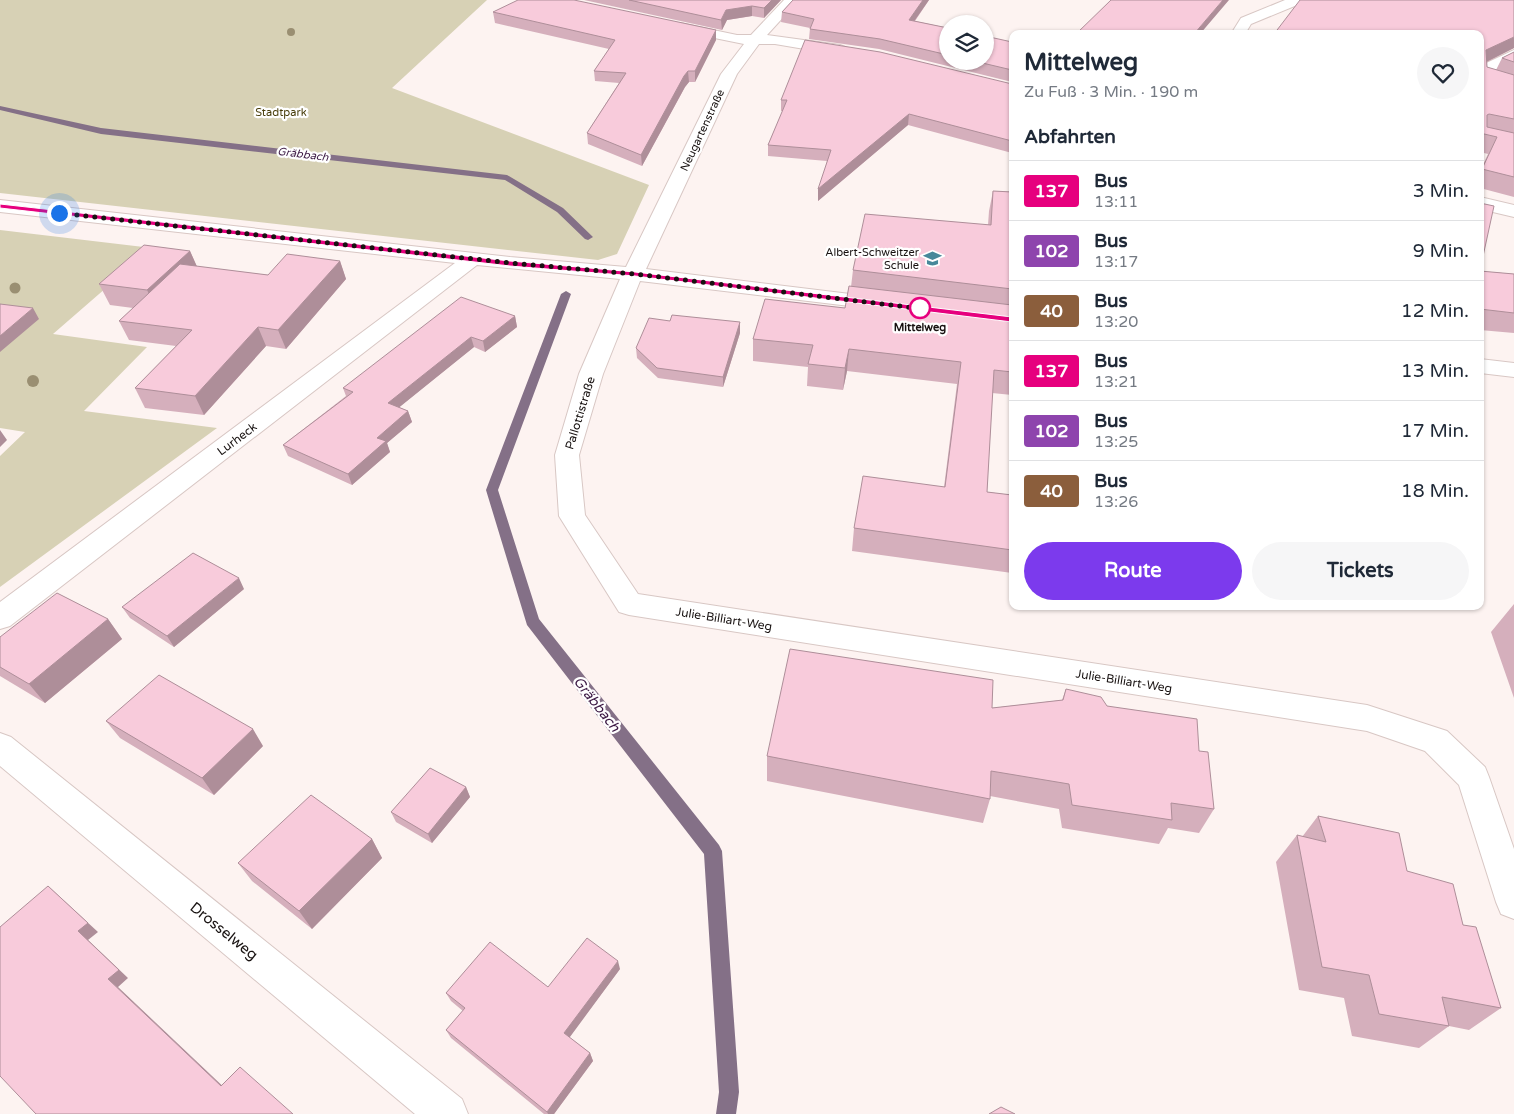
<!DOCTYPE html>
<html lang="de">
<head>
<meta charset="utf-8">
<style>
	:root { --surface:#fff; --page:#f6f6f7; --text:#1f2937; --muted:#747a83; --line:#e0e1e3; --accent:#7c3aed }
	body { margin:0; font-family:"Varela Round",sans-serif; background:var(--page); color:var(--text); height:100vh; display:flex; flex-direction:column; font-size:19px; white-space:nowrap }
	* { box-sizing:border-box; margin:0 }
	p { font-size:16px; color:var(--muted) }
	.icon { flex:none; width:28px; height:28px; fill:none; stroke:currentColor; stroke-width:2; stroke-linecap:round; stroke-linejoin:round }
	.map { position:relative; flex:1; overflow:hidden }
	.side { position:absolute; left:1009px; top:30px; width:475px; height:580px; display:flex; flex-direction:column; background:var(--surface); border-radius:10px; box-shadow:0 1px 4px #0004 }
	.side>* { flex:none }
	.badge { padding:0 10px; border-radius:4px; font-size:18px; line-height:32px }
	.controls { position:absolute; left:939px; top:15px; display:grid; gap:10px }
	.controls a { display:grid; place-items:center; width:55px; height:55px; border-radius:50%; background:var(--surface); box-shadow:0 1px 4px #0004; font-size:25px }
	.you { position:absolute; width:25px; height:25px; margin:-12px; border:4px solid #fff; border-radius:50%; background:#1a73e8; box-shadow:0 0 0 8px #1a73e833 }
	.map>.badge { position:absolute; translate:-50% -50%; box-shadow:0 0 0 2px #fff }
	h2 { padding:0 15px; font-size:19px; line-height:45px }
	.round { display:grid; place-items:center; flex:none; width:52px; height:52px; border-radius:26px; background:var(--page) }
	.overview { display:flex; align-items:center; justify-content:space-between; height:85px; padding:0 15px }
	h1 { font-size:24px; font-weight:800; line-height:38px }
	.button { display:flex; gap:10px; margin-top:auto; padding:10px 15px }
	.button a { flex:1; height:58px; border-radius:30px; background:var(--accent); color:#fff; font-size:20px; font-weight:800; line-height:58px; text-align:center }
	.button a+a { background:var(--page); color:var(--text) }
	ul { padding:0; list-style:none }
	li { display:flex; align-items:center; gap:15px; height:60px; padding:0 15px; border-top:1px solid var(--line) }
	li div { flex:1 }
	li b { display:block; font-size:19px }
	li em { font-style:normal }
	li .badge { min-width:55px; font-weight:700; text-align:center }
	.map>svg:first-child { display:block }
</style>
</head>
<body>
<div class="map">
<svg width="1514" height="1114" viewBox="0 0 1514 1114">
	<rect width="100%" height="100%" fill="#fdf3f1"/>
	<path fill="#d7d1b5" d="M 0,0 L 487,0 L 392,88 L 649,185 L 617,254 L 598,260 L 0,193 Z
		M 0,230 L 152,248 L 53,334 L 147,347 L 84,411 L 217,428 L 0,587 L 0,456 L 25,432 L 0,428 Z"/>
	<g fill="none" stroke-linecap="round" stroke-linejoin="round">
		<path fill="#847087" fill-rule="evenodd" d="M 0,106 L 101,128 L 507,175 L 563,208 L 593,237 L 588,240 L 585,239 L 557,212 L 505,180 L 101,134 L 0,110 Z
			M 566,291 L 571,294 L 498,490 L 539,619 L 719,845 L 722,851 L 739,1092 L 736,1114 L 716,1114 L 719,1092 L 704,854 L 527,625 L 486,490 L 561,294 Z"/>
		<defs>
			<path id="minor" d="M 784,0 L 799,0 L 767,35 L 840,45 L 845,47 L 848,50 L 845,53 L 840,55 L 775,44 L 759,44 L 737,74 L 646,269 L 883,298 L 891,299 L 894,304 L 891,309 L 883,310 L 640,281 L 603,374 L 579,455 L 585,515 L 638,594 L 1367,705 L 1447,731 L 1485,767 L 1489,777 L 1514,849 L 1514,919 L 1501,914 L 1496,902 L 1459,785 L 1425,751 L 1367,731 L 629,615 L 619,612 L 559,516 L 555,455 L 579,374 L 620,279 L 477,265 L 10,626 L 0,629 L 0,602 L 455,263 L 0,212 L 0,200 L 510,257 L 626,267 L 721,74 L 744,44 L 680,31 L 675,30 L 673,27 L 675,24 L 680,23 L 737,35 L 751,35 Z
				M 1285,0 L 1304,0 L 1302,3 L 1251,24 L 1245,34 L 1231,34 L 1241,18 Z
				M 1514,50 L 1514,61 L 1480,77 L 1480,66 Z
				M 1480,197 L 1514,205 L 1514,217 L 1480,209 Z
				M 1480,359 L 1514,363 L 1514,377 L 1480,373 Z
				M 0,733 L 11,737 L 462,1099 L 468,1114 L 415,1114 L 0,766 Z"/>
		</defs>
		<use href="#minor" stroke="#d8c7c4" stroke-width="2"/>
		<use href="#minor" fill="#fff" fill-rule="evenodd"/>
	</g>
	<g fill="#9a8f72">
		<circle cx="291" cy="32" r="4"/>
		<circle cx="15" cy="288" r="5.5"/>
		<circle cx="33" cy="381" r="6"/>
	</g>
	<path fill="#d5afbc" d="M 584,0 L 781,0 L 764,18 L 752,16 L 727,20 L 722,30 Z
		M 793,0 L 929,0 L 915,21 L 948,28 L 948,61 L 985,61 L 1012,42 L 1012,82 L 879,49 L 809,39 L 810,28 L 781,22 L 782,12 Z
		M 1514,0 L 1514,48 L 1487,62 L 1487,67 L 1496,70 L 1502,58 L 1514,52 L 1514,197 L 1480,188 L 1480,171 L 1488,154 L 1480,152 L 1480,34 Z
		M 493,12 L 716,30 L 716,40 L 695,82 L 689,82 L 685,87 L 642,166 L 588,144 L 587,133 L 619,83 L 595,81 L 594,71 L 609,49 L 495,23 Z
		M 1012,84 L 1012,153 L 908,125 L 818,201 L 827,161 L 768,156 L 768,145 L 783,111 L 781,111 L 781,100 Z
		M 993,191 L 1012,192 L 1012,395 L 992,393 L 987,492 L 1012,495 L 1012,573 L 852,551 L 854,528 L 944,487 L 957,384 L 847,371 L 843,390 L 807,386 L 808,367 L 753,361 L 753,339 L 845,308 L 851,287 L 853,270 L 988,225 L 989,211 Z
		M 190,251 L 197,267 L 268,275 L 340,261 L 346,279 L 286,349 L 266,346 L 204,415 L 145,408 L 135,388 L 176,346 L 129,340 L 119,321 L 133,308 L 110,305 L 99,284 Z
		M 1480,271 L 1514,274 L 1514,333 L 1480,330 Z
		M 515,316 L 517,327 L 485,352 L 474,347 L 399,407 L 408,411 L 412,422 L 387,443 L 390,452 L 352,485 L 288,456 L 283,445 L 346,396 L 343,388 Z
		M 670,321 L 740,322 L 740,333 L 723,387 L 658,378 L 637,358 L 636,348 Z
		M 244,589 L 174,647 L 130,618 L 122,607 Z
		M 1514,604 L 1514,698 L 1491,632 Z
		M 108,619 L 122,639 L 45,703 L 0,676 L 0,637 Z
		M 1066,689 L 1107,706 L 1199,751 L 1214,809 L 1199,833 L 1168,828 L 1159,844 L 1062,828 L 1059,809 L 990,796 L 990,799 L 983,823 L 767,781 L 767,756 L 992,708 L 1062,700 Z
		M 106,721 L 263,746 L 214,795 L 120,738 Z
		M 466,787 L 470,797 L 432,843 L 396,822 L 391,812 Z
		M 1318,816 L 1407,871 L 1463,925 L 1501,1008 L 1469,1030 L 1449,1026 L 1419,1048 L 1352,1036 L 1344,998 L 1299,990 L 1276,862 L 1297,835 L 1302,837 Z
		M 372,839 L 382,858 L 312,929 L 252,881 L 238,863 Z
		M 620,969 L 569,1037 L 590,1053 L 593,1061 L 554,1114 L 544,1114 L 451,1038 L 446,1030 L 463,1011 L 451,1001 L 446,993 L 548,987 Z"/>
	<path fill="#ae8e99" d="M 772,0 L 781,0 L 764,18 L 764,8 Z
		M 923,0 L 929,0 L 908,30 L 909,20 Z
		M 1223,0 L 1229,0 L 1200,34 L 1194,34 Z
		M 752,6 L 752,16 L 727,20 L 722,30 L 721,20 L 726,10 Z
		M 716,30 L 716,40 L 695,82 L 695,71 Z
		M 1514,37 L 1514,48 L 1480,65 L 1486,50 Z
		M 688,71 L 689,82 L 685,87 L 642,166 L 641,155 L 684,76 Z
		M 909,114 L 908,125 L 818,201 L 818,189 Z
		M 190,251 L 199,271 L 157,311 L 147,290 Z
		M 340,261 L 346,279 L 286,349 L 278,330 Z
		M 33,308 L 39,319 L 0,352 L 0,336 Z
		M 515,316 L 517,327 L 485,352 L 483,341 Z
		M 740,322 L 740,333 L 723,387 L 723,377 Z
		M 258,327 L 266,346 L 204,415 L 195,396 Z
		M 471,337 L 474,347 L 391,414 L 388,403 Z
		M 849,349 L 847,371 L 843,390 L 845,368 Z
		M 408,411 L 412,422 L 387,443 L 390,452 L 352,485 L 348,474 L 377,438 Z
		M 0,430 L 7,440 L 0,447 Z
		M 239,578 L 244,589 L 174,647 L 167,636 Z
		M 108,619 L 122,639 L 45,703 L 29,684 Z
		M 253,729 L 263,746 L 214,795 L 202,778 Z
		M 466,787 L 470,797 L 432,843 L 428,834 Z
		M 372,839 L 382,858 L 312,929 L 299,911 Z
		M 48,886 L 98,932 L 88,940 L 128,978 L 118,987 L 230,1093 L 221,1086 L 108,979 L 78,931 Z
		M 618,961 L 620,969 L 567,1041 L 564,1033 Z
		M 590,1053 L 593,1061 L 554,1114 L 548,1114 L 547,1112 Z"/>
	<path fill="#f8cbdb" stroke="#ae8e99" d="M 518,0 L 574,0 L 716,30 L 695,71 L 688,71 L 684,76 L 641,155 L 587,133 L 626,73 L 594,71 L 615,40 L 493,12 Z
		M 629,0 L 772,0 L 764,8 L 752,6 L 726,10 L 721,20 Z
		M 793,0 L 923,0 L 909,20 L 948,28 L 948,55 L 880,39 L 810,29 L 814,19 L 782,12 Z
		M 1111,0 L 1223,0 L 1194,34 L 1076,34 Z
		M 1300,0 L 1514,0 L 1514,37 L 1486,50 L 1487,67 L 1514,75 L 1514,119 L 1489,114 L 1487,115 L 1487,127 L 1514,133 L 1514,177 L 1482,169 L 1497,137 L 1480,133 L 1480,34 L 1274,34 Z
		M 985,36 L 1012,42 L 1012,70 L 974,61 L 985,61 Z
		M 805,40 L 880,52 L 1012,84 L 1012,141 L 909,114 L 818,189 L 831,150 L 768,145 L 787,100 L 781,100 Z
		M 1514,52 L 1514,62 L 1502,58 Z
		M 993,191 L 1012,192 L 1012,289 L 853,270 L 865,214 L 991,225 Z
		M 1480,203 L 1494,206 L 1480,270 Z
		M 144,245 L 190,251 L 147,290 L 99,284 Z
		M 287,254 L 340,261 L 278,330 L 258,327 L 195,396 L 135,388 L 192,330 L 119,321 L 180,264 L 268,275 Z
		M 1480,271 L 1514,274 L 1514,313 L 1480,309 Z
		M 849,286 L 1012,305 L 1012,372 L 994,370 L 987,492 L 1012,495 L 1012,550 L 854,528 L 863,476 L 945,487 L 961,362 L 849,349 L 845,368 L 808,364 L 813,345 L 753,339 L 765,299 L 845,308 Z
		M 461,297 L 515,316 L 483,341 L 471,337 L 388,403 L 408,411 L 377,438 L 386,441 L 348,474 L 283,445 L 353,392 L 343,388 Z
		M 0,304 L 33,308 L 0,336 Z
		M 672,315 L 740,322 L 723,377 L 657,368 L 636,348 L 649,318 L 670,321 Z
		M 193,553 L 239,578 L 167,636 L 122,607 Z
		M 57,593 L 108,619 L 29,684 L 0,667 L 0,637 Z
		M 790,649 L 993,680 L 992,708 L 1063,700 L 1066,689 L 1101,697 L 1107,706 L 1197,719 L 1199,751 L 1208,752 L 1214,809 L 1171,803 L 1172,820 L 1072,805 L 1069,784 L 991,771 L 990,799 L 767,756 Z
		M 159,675 L 253,729 L 202,778 L 106,721 Z
		M 430,768 L 466,787 L 428,834 L 391,812 Z
		M 311,795 L 372,839 L 299,911 L 238,863 Z
		M 1318,816 L 1399,833 L 1407,871 L 1453,884 L 1463,925 L 1476,927 L 1501,1008 L 1442,997 L 1449,1026 L 1379,1014 L 1369,975 L 1322,967 L 1297,835 L 1326,842 Z
		M 48,886 L 88,923 L 78,931 L 119,970 L 108,979 L 221,1086 L 240,1067 L 293,1114 L 36,1114 L 0,1076 L 0,927 Z
		M 587,938 L 618,961 L 564,1033 L 590,1053 L 547,1112 L 446,1030 L 465,1008 L 446,993 L 490,942 L 548,987 Z
		M 1001,1107 L 1015,1114 L 989,1114 Z"/>
	<path fill="#e6007e" stroke="#fff" d="M 0,204 L 510,261 L 635,272 L 1012,317 L 1016,320 L 1012,322 L 635,276 L 510,266 L 0,208 Z"/>
	<g fill="none" stroke-linecap="round" stroke-linejoin="round">
		<path stroke="#181211" stroke-width="5" stroke-dasharray="0 9" d="M 59,213 L 510,263 L 635,274 L 924,309 L 920,308"/>
	</g>
	<defs>
		<symbol id="school-bare" viewBox="-9 -9 18 18"><path d="M0-5L7-2L0 1L-7-2ZM-4 1L0 2.5L4 1V4Q0 6-4 4Z" fill="#47889a" stroke="#fff" stroke-width="2.5" paint-order="stroke"/></symbol>
	</defs>
	<g fill-rule="evenodd">
		<use href="#school-bare" x="920" y="246" width="25" height="25"/>
	</g>
	<circle fill="#fff" stroke="#e6007e" stroke-width="2.5" cx="920" cy="308" r="10"/>
	<g text-anchor="middle" stroke-width="4.5" stroke-linejoin="round" paint-order="stroke">
		<g font-size="11" fill="#493e0b" stroke="#fff">
			<text x="281" y="116">Stadtpark</text>
		</g>
		<g font-size="11" fill="#181211" stroke="#fff">
			<text transform="translate(702 130) rotate(-65)" y="4">Neugartenstraße</text>
		</g>
		<g font-size="11" font-style="italic" fill="#3b1843" stroke="#fff">
			<text transform="translate(303 154) rotate(7)" y="4">Gräbbach</text>
		</g>
		<g font-size="11" fill="#181211" stroke="#fff" text-anchor="end">
			<text x="919" y="256">Albert-Schweitzer<tspan x="919" dy="13">Schule</tspan></text>
		</g>
		<g font-size="11" font-weight="bold" fill="#181211" stroke="#fff">
			<text x="920" y="331">Mittelweg</text>
		</g>
		<g font-size="12" fill="#181211" stroke="#fff">
			<text transform="translate(580 413) rotate(-73)" y="4">Pallottistraße</text>
			<text transform="translate(237 439) rotate(-37)" y="4">Lurheck</text>
			<text transform="translate(724 619) rotate(9)" y="4">Julie-Billiart-Weg</text>
			<text transform="translate(1124 681) rotate(9)" y="4">Julie-Billiart-Weg</text>
		</g>
		<g font-size="14" font-style="italic" fill="#3b1843" stroke="#fff">
			<text transform="translate(597 704) rotate(52)" y="5">Gräbbach</text>
		</g>
		<g font-size="15" fill="#181211" stroke="#fff">
			<text transform="translate(224 931) rotate(39)" y="5">Drosselweg</text>
		</g>
	</g>
</svg>
<div class="controls">
<a><svg class="icon" aria-label="layers" viewBox="0 0 24 24"><path d="M12 4l9 5-9 5-9-5zM3 14l9 5 9-5"/></svg></a>
</div>
<div class="you" style="left:59px;top:213px"></div>
<section class="side">
<div class="overview"><div><h1>Mittelweg</h1><p>Zu Fuß · 3 Min. · 190 m</p></div><a class="round"><svg class="icon" aria-label="heart" viewBox="0 0 24 24"><path d="M12 20l-8-8c-3-5 5-10 8-4 3-6 11-1 8 4z"/></svg></a></div>
<h2>Abfahrten</h2>
<ul>
<li><span class="badge" style="background:#e6007e;color:#fff">137</span><div><b>Bus</b><p>13:11</p></div><em>3 Min.</em></li>
<li><span class="badge" style="background:#8e44ad;color:#fff">102</span><div><b>Bus</b><p>13:17</p></div><em>9 Min.</em></li>
<li><span class="badge" style="background:#8b5e3c;color:#fff">40</span><div><b>Bus</b><p>13:20</p></div><em>12 Min.</em></li>
<li><span class="badge" style="background:#e6007e;color:#fff">137</span><div><b>Bus</b><p>13:21</p></div><em>13 Min.</em></li>
<li><span class="badge" style="background:#8e44ad;color:#fff">102</span><div><b>Bus</b><p>13:25</p></div><em>17 Min.</em></li>
<li><span class="badge" style="background:#8b5e3c;color:#fff">40</span><div><b>Bus</b><p>13:26</p></div><em>18 Min.</em></li>
</ul>
<div class="button"><a>Route</a><a>Tickets</a></div>
</section>
</div>
</body>
</html>
